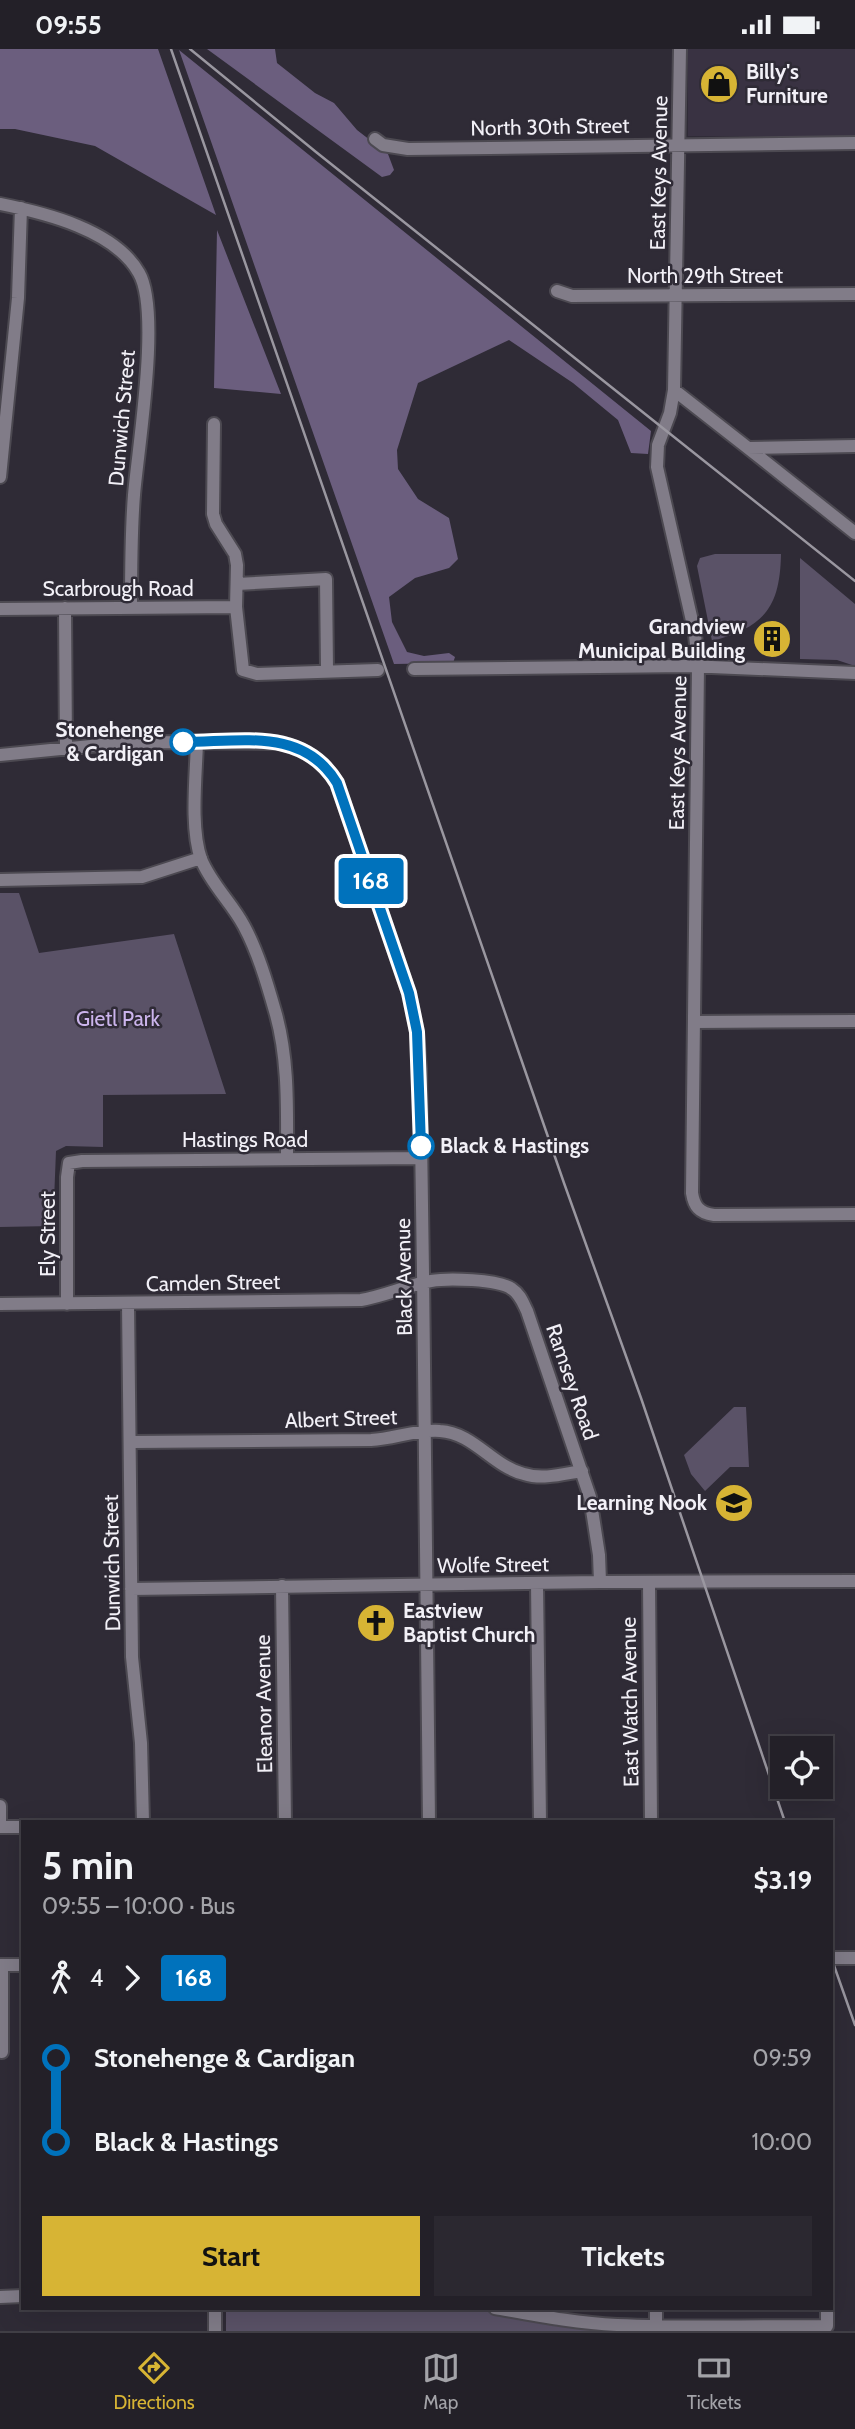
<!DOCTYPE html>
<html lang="en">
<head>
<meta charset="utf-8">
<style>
	:root { --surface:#232028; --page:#2b2830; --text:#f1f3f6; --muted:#a3a3a8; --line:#403e45; --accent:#d7b434 }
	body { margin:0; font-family:Cabin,sans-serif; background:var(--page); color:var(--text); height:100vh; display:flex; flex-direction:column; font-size:26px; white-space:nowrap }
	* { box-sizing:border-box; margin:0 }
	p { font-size:23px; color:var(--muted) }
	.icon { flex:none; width:38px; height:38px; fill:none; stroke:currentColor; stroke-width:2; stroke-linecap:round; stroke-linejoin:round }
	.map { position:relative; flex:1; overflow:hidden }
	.sheet { position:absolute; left:21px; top:1771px; width:812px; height:490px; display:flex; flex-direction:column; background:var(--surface); border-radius:0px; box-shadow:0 7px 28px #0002,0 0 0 2px var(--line) }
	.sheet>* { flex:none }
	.badge { padding:0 14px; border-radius:5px; font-size:24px; line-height:46px }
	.buttons { position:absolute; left:770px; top:1687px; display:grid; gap:14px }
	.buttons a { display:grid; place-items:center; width:63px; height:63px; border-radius:0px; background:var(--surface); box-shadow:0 7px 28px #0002,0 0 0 2px var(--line); font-size:35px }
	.map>.badge { position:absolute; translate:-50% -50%; box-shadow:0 0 0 4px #fff }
	.legs { display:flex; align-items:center; gap:10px; height:77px; padding:0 21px; font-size:23px }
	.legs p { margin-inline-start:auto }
	.summary { display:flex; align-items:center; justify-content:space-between; height:119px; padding:0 21px }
	h1 { font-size:38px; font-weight:700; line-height:52px }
	.action { display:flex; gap:14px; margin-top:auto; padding:14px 21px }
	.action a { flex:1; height:80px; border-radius:0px; background:var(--accent); color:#111; font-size:28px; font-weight:700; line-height:80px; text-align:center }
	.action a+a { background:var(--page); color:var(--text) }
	ul { padding:0 21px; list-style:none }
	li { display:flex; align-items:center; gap:24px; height:84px; font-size:26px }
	li i { display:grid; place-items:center; width:10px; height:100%; margin:0 9px; background:currentColor }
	li i::after { content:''; width:18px; height:18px; margin:-9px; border:5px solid; border-radius:50%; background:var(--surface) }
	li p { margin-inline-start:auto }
	li:first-child i { background:linear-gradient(#0000 50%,currentColor 0) }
	li:last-child i { background:linear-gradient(currentColor 50%,#0000 0) }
	.status { display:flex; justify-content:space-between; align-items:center; height:49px; padding:0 35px; background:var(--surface); direction:ltr }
	.status svg { height:19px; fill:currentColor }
	.tab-bar { display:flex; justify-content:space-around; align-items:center; height:98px; border-top:2px solid var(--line); background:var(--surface); font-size:19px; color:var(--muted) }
	.tab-bar a { display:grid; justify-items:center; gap:4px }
	.tab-bar .selected { color:var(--accent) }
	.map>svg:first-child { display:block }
</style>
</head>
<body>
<div class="status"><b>09:55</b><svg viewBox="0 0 49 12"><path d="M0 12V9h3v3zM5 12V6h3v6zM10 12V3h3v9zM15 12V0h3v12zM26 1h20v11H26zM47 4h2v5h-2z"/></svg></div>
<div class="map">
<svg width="855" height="2282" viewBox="0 0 855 2282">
	<rect width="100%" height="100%" fill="#2f2b36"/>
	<path fill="#393242" d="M 688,0 L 855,0 L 855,88 L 688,87 Z"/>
	<path fill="#5a5267" d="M 715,505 L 781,505 C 780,559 764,578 712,592 L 697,517 L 700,509 Z
		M 800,509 L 855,555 L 855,617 L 837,611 L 800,610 Z
		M 0,844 L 19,844 L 39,904 L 174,885 L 226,1045 L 103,1046 L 103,1098 L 66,1097 L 56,1102 L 53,1177 L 0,1178 Z
		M 734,1358 L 746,1358 L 749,1418 L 730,1418 L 705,1442 L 691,1425 L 684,1406 Z
		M 226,2259 L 464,2259 L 581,2278 L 726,2282 L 226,2282 Z"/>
	<path fill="#6b5e7e" d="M 0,0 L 158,0 L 216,166 L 95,97 L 15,80 L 0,80 Z
		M 207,0 L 275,0 L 277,14 L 315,44 L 334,54 L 357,81 L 388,105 L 394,121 L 390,126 L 382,128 Z
		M 179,1 L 651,382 L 648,405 L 631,404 L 618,371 L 573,334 L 509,291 L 418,334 L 397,401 L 398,420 L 418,450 L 449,469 L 458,510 L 449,519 L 415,529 L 389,548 L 392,573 L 407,603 L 424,607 L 449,604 L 455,608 L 453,614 L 394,615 Z
		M 217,181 L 281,345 L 214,339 Z"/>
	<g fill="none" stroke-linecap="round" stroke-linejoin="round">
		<defs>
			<path id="minor" d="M 680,0 L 674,341 L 670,364 L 658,396 L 657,418 L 695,585 L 698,617 L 692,1144 C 694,1157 699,1164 714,1166 L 855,1165
				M 375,90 L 383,96 L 408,100 L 855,94
				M 0,155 C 45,164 115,181 139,224 C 161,262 138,398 134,446 C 131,484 131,521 131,558
				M 557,242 L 572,247 L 855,245
				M 674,341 L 748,399 L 855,397
				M 214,375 L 213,465 L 216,475 L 235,505 L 237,516 L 236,558 L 243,621 L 257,625 L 378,621
				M 748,399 L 855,484
				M 0,428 L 18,249 L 21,159
				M 237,535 L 326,530 L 327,621
				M 65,559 L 66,700
				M 0,560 L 236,558
				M 414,620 L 688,617 L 855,624
				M 197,693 C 196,728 190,778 201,810 C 211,835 232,854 244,877 C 258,903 267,934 275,962 C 289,1010 287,1061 287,1110
				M 0,706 L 131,693 L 281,694 C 307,701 323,712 337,734 L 409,944 L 417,983 L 420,1020 L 423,1224 L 429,1773
				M 0,831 L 142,828 L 201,809
				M 695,973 L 855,972
				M 128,1254 L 132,1608 L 141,1694 L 143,1773
				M 0,1255 L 361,1251 C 385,1247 408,1236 431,1232 C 447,1229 498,1230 512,1240 C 520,1245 523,1254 527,1262 L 590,1448 L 599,1506 L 600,1533
				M 67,1255 L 67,1128 L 69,1114 L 82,1112 L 421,1109
				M 130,1393 C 210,1392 290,1392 371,1391 C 394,1390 417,1380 440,1382 C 474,1384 492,1417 524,1425 C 543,1431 563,1425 582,1422
				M 649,1533 L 651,1773
				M 537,1535 L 540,1773
				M 282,1537 L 285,1773
				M 131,1540 L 600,1533 L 855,1532
				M 0,1757 L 0,1778
				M 0,1778 L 23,1778
				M 831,1909 L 855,1909
				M 0,1916 L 23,1916
				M 2,2003 L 2,1916
				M 0,2248 L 23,2247
				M 215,2259 L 215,2282
				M 495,2259 C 535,2266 576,2274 617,2276 C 687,2279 757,2277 827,2277 L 827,2259
				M 656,2259 L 656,2276"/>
		</defs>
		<use href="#minor" stroke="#4c4951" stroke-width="16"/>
		<use href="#minor" stroke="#817c88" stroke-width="12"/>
		<path stroke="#9a97a0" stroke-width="2.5" d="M 171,0 L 564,1134 L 641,1349 L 785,1773
			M 190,0 L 316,103 L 855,532
			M 831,1908 L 855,1976"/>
	</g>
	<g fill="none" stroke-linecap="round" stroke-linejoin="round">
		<defs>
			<path id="line-1" d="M 183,693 C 241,693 303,678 337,734 L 409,944 L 417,983 L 421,1097"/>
		</defs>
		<use href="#line-1" stroke="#fff" stroke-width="16"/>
		<use href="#line-1" stroke="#0072bc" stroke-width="10"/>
	</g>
	<defs>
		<symbol id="shop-disc" viewBox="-11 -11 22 22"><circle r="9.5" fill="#d7b434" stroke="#2f2b36"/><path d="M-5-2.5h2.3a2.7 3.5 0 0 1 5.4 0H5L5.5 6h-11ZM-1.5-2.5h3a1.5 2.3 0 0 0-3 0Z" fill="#111"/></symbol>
		<symbol id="building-disc" viewBox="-11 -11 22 22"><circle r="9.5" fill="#d7b434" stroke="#2f2b36"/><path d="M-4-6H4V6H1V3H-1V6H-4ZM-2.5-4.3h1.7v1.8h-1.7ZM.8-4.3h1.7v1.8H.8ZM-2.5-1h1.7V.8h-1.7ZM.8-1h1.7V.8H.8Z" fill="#111"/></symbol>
		<symbol id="school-disc" viewBox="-11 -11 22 22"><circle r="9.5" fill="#d7b434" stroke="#2f2b36"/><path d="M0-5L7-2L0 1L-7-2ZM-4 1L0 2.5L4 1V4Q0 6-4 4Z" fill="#111"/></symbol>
		<symbol id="church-disc" viewBox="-11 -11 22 22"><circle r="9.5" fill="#d7b434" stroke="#2f2b36"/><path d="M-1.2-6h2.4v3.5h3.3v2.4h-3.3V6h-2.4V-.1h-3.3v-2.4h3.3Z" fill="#111"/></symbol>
	</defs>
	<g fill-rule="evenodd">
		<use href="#shop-disc" x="697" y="13" width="44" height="44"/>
		<use href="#building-disc" x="750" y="568" width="44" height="44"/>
		<use href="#school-disc" x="712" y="1432" width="44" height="44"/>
		<use href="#church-disc" x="354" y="1552" width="44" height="44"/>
	</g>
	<g fill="#fff" stroke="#0072bc" stroke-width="3.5">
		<circle cx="183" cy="693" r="12"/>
		<circle cx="421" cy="1097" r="12"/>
	</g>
	<g text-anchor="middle" stroke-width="5" stroke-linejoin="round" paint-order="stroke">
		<g font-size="21" font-weight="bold" fill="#f2f0f7" stroke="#2f2b36" text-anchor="start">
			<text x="746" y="30">Billy's<tspan x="746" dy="24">Furniture</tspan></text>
			<text x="745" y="585" text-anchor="end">Grandview<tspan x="745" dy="24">Municipal Building</tspan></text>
			<text x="707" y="1461" text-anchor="end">Learning Nook</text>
			<text x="403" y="1569">Eastview<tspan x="403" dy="24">Baptist Church</tspan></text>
		</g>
		<g font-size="21" fill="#f2f0f7" stroke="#2f2b36">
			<text transform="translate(550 78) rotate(-1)" y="7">North 30th Street</text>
			<text transform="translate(659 124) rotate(-89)" y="7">East Keys Avenue</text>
			<text x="705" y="234">North 29th Street</text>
			<text transform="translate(122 369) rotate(-85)" y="7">Dunwich Street</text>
			<text x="118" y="547">Scarbrough Road</text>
			<text transform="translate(678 704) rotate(-89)" y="7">East Keys Avenue</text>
			<text x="245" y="1098">Hastings Road</text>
			<text transform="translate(48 1185) rotate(-90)" y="7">Ely Street</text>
			<text transform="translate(404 1228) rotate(-91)" y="7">Black Avenue</text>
			<text transform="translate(213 1234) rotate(-1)" y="7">Camden Street</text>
			<text transform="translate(572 1333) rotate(71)" y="7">Ramsey Road</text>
			<text transform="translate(341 1370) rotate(-2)" y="7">Albert Street</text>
			<text transform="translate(112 1514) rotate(-91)" y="7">Dunwich Street</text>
			<text transform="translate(493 1516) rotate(-1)" y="7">Wolfe Street</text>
			<text transform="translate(630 1653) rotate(-91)" y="7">East Watch Avenue</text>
			<text transform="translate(264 1655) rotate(-91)" y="7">Eleanor Avenue</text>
		</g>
		<g font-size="21" font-weight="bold" fill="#f2f0f7" stroke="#2f2b36" text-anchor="end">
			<text x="164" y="688">Stonehenge<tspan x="164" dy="24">&amp; Cardigan</tspan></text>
			<text x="440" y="1104" text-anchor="start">Black &amp; Hastings</text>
		</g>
		<g font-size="21" fill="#ccb5ed" stroke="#2f2b36">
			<text x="118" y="977">Gietl Park</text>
		</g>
	</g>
</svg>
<div class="buttons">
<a><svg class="icon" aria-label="locate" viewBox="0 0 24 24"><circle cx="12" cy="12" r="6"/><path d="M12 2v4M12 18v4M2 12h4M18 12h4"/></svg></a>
</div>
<b class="badge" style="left:371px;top:832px;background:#0072bc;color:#fff">168</b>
<section class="sheet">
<div class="summary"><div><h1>5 min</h1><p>09:55 – 10:00 · Bus</p></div><b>$3.19</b></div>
<div class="legs"><svg class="icon" aria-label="walk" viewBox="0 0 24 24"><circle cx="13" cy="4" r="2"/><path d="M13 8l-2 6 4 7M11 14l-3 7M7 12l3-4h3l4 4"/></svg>4<svg class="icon" aria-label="forward" viewBox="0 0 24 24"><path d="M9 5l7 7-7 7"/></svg><b class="badge" style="background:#0072bc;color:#fff">168</b></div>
<ul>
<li><i style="color:#0072bc"></i><b>Stonehenge &amp; Cardigan</b><p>09:59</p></li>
<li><i style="color:#0072bc"></i><b>Black &amp; Hastings</b><p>10:00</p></li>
</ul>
<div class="action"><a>Start</a><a>Tickets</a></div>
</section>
</div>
<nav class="tab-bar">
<a class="selected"><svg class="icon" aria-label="directions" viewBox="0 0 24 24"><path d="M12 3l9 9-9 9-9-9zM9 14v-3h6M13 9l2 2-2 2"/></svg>Directions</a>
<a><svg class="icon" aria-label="map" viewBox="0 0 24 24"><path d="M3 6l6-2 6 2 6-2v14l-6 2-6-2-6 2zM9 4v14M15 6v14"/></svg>Map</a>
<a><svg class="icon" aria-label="tickets" viewBox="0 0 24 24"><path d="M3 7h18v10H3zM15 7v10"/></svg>Tickets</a>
</nav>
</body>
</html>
